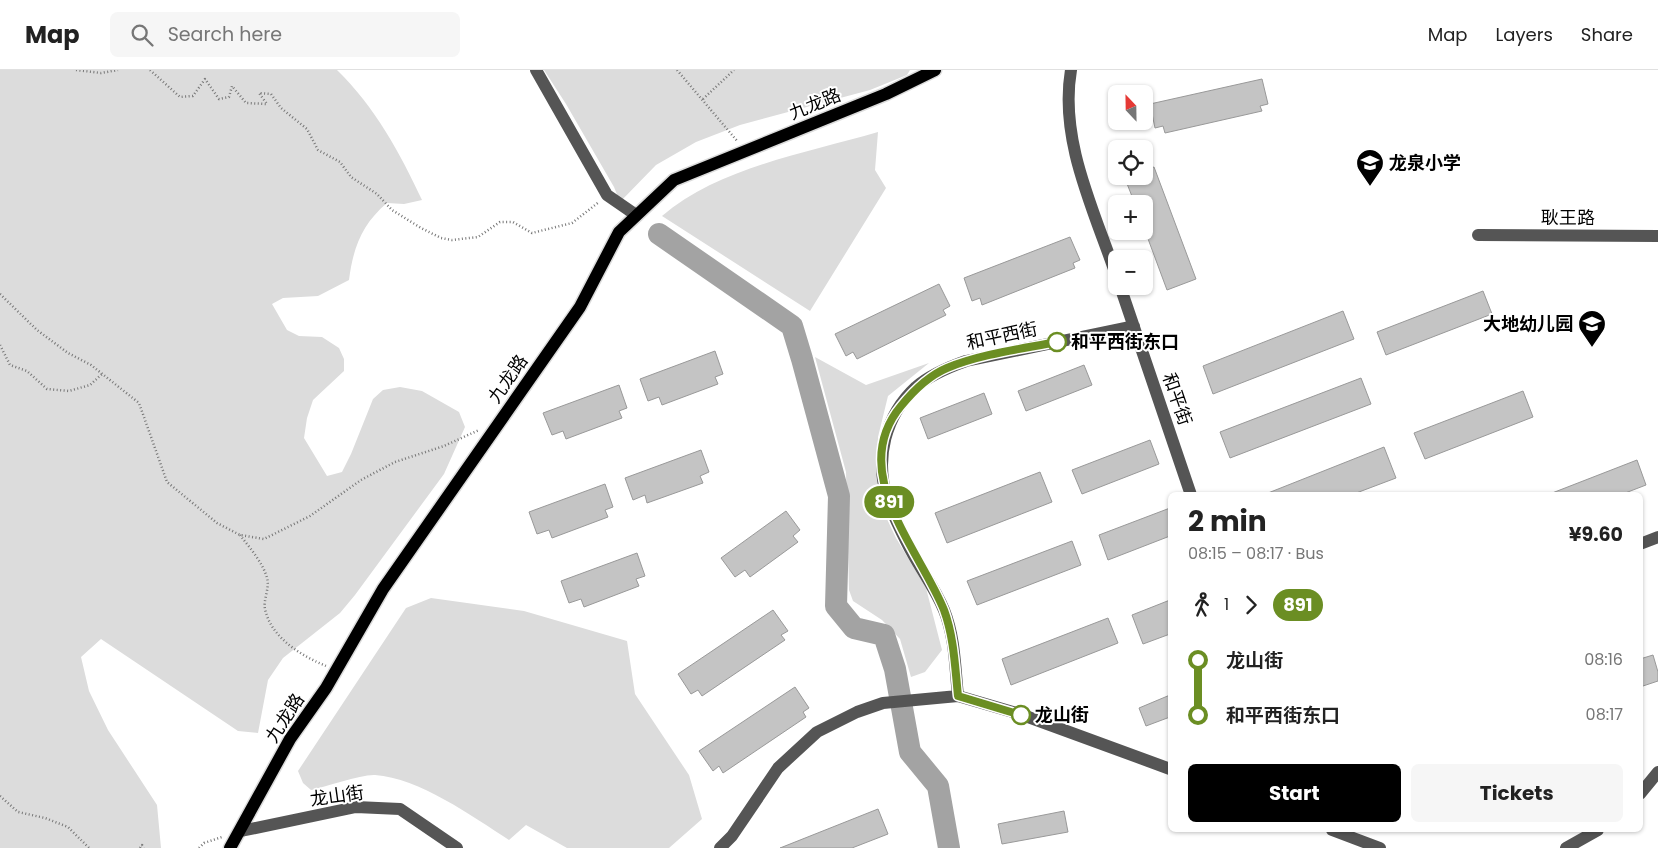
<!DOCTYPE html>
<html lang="en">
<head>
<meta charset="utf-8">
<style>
	:root { --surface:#fff; --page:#f6f6f6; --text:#222; --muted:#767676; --line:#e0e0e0; --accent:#000 }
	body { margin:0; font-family:Poppins,"Noto Sans SC",sans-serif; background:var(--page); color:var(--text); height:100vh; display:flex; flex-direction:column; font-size:19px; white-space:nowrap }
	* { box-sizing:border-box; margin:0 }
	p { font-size:16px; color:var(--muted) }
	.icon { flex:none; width:28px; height:28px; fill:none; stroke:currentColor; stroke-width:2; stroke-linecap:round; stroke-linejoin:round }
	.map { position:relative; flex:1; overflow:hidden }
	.panel { position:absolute; left:1168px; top:422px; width:475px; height:340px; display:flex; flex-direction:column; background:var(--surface); border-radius:8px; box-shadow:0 1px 4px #0004 }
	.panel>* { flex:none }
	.badge { padding:0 10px; border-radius:16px; font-size:18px; line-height:32px }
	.needle { width:32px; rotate:338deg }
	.buttons { position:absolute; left:1108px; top:15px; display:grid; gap:10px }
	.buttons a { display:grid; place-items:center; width:45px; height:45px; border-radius:8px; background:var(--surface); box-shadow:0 1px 4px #0004; font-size:25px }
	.map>.badge { position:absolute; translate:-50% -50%; box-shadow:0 0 0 2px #fff }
	.legs { display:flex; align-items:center; gap:8px; height:55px; padding:0 20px; font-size:16px }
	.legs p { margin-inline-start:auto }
	.head { display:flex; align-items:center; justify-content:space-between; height:85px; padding:0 20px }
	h1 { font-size:28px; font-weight:700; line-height:38px }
	.button { display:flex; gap:10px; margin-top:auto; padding:10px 20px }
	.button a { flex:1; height:58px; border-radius:8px; background:var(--accent); color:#fff; font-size:20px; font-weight:700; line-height:58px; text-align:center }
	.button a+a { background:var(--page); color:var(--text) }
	ul { padding:0 20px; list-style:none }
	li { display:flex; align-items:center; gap:18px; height:55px; font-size:19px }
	li i { display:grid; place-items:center; width:8px; height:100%; margin:0 6px; background:currentColor }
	li i::after { content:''; width:12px; height:12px; margin:-6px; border:4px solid; border-radius:50%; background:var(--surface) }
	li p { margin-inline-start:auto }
	li:first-child i { background:linear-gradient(#0000 50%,currentColor 0) }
	li:last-child i { background:linear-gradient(currentColor 50%,#0000 0) }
	header { display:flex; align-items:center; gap:30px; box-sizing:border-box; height:70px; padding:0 25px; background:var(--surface); border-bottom:1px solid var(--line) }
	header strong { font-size:24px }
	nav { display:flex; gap:28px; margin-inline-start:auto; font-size:18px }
	.search { width:350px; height:45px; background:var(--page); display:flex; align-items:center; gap:12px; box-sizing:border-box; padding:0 18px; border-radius:8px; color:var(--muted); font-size:19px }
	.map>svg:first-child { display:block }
</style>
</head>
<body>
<header>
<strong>Map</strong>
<div class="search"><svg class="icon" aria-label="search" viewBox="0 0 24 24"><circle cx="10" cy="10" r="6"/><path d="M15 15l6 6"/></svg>Search here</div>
<nav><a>Map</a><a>Layers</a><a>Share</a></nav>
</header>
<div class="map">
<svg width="1658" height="778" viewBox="0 0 1658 778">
	<rect width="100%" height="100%" fill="#fff"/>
	<path fill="#dcdcdc" d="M 0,0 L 337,0 C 375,37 400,83 422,130 L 404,134 L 387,133 C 362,154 353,178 349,210 L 318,226 L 283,228 L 272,234 L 287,260 L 299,266 L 322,267 L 339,278 L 344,289 L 344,301 L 313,330 L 307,348 L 304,368 L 327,406 L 342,402 L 351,384 L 373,329 L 383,320 L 400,317 L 422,321 L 459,342 L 465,357 L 444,404 L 355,525 L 340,543 L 283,588 L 268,610 L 258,663 L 238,661 L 101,569 L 81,587 L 89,621 L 108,660 L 157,735 L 161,778 L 0,778 Z
		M 544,0 L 910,0 L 907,5 L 870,20 L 740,55 L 696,72 L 656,95 L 620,132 L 614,117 L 566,34 Z
		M 878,62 L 875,100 L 886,118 L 810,241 L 662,146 C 719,97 807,83 878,62 Z
		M 815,287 L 866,315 L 929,293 L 888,326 L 878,367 L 877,428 L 896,468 L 926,518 L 942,580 L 925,602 L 911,607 L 900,569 L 882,550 L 853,531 L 849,520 L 846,402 Z
		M 431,528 L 524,541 L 627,571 L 635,624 L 689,705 L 702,749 L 669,778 L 567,778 L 526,755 L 509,770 C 472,746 419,708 375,705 C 362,704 325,717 311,720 L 303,713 L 298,701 L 406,538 Z"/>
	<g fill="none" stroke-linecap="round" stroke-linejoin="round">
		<path stroke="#a3a3a3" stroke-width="22" d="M 659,164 L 792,256 L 802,289 L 839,426 L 836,536 L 854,558 L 884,565 L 895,599 L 910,682 L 938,716 L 949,778"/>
	</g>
	<path fill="#c4c4c4" stroke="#999" d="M 1262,9 L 1268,34 L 1260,36 L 1262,41 L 1165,63 L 1163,56 L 1155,58 L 1150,34 Z
		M 1154,97 L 1196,209 L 1167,220 L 1144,158 L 1144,134 L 1135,134 L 1124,106 L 1144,106 L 1144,100 Z
		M 1070,167 L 1080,190 L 1073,193 L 1075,198 L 982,235 L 980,228 L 972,231 L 964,208 Z
		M 939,214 L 950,236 L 943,240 L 946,245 L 857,289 L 853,282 L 846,286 L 835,264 Z
		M 1483,221 L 1492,244 L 1386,285 L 1377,262 Z
		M 1343,241 L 1354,269 L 1213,324 L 1203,296 Z
		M 715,281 L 723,304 L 715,307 L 718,314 L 662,335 L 659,327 L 648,331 L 640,309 Z
		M 1084,295 L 1092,315 L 1026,341 L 1018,321 Z
		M 1361,308 L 1371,334 L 1230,388 L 1220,362 Z
		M 619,315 L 627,338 L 619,341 L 622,348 L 566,369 L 563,361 L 552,365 L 543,343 Z
		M 1523,321 L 1533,347 L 1425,389 L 1414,363 Z
		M 984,323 L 992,344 L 928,369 L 920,348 Z
		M 1150,370 L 1159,394 L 1082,424 L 1072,400 Z
		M 1384,377 L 1396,408 L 1351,425 L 1263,425 Z
		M 701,380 L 709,402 L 700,406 L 703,413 L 647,433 L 645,425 L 633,430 L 625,408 Z
		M 1637,390 L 1646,415 L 1620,425 L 1547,425 Z
		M 1040,402 L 1052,432 L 947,473 L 935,443 Z
		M 605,414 L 613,437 L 605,440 L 608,447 L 552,468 L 549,460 L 537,464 L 529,442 Z
		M 1170,438 L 1170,466 L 1108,490 L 1099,465 Z
		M 786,441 L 800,460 L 793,466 L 798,472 L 750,507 L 745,500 L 735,507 L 721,488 Z
		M 1072,471 L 1081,495 L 977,535 L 967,511 Z
		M 637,483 L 645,506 L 636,509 L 639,516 L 584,537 L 581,529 L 569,533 L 561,511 Z
		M 1170,530 L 1170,564 L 1143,574 L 1132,545 Z
		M 773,540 L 788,561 L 781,565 L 785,570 L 702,626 L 698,620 L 691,624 L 678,604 Z
		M 1108,548 L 1118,573 L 1011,615 L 1002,589 Z
		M 1653,585 L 1658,602 L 1658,611 L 1640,617 L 1640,589 Z
		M 795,617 L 809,638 L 803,642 L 806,647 L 723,703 L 719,696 L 713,701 L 699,681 Z
		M 1170,625 L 1170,647 L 1146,656 L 1139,638 Z
		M 878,739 L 888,764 L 852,778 L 780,778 Z
		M 1064,741 L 1068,762 L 1002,774 L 998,754 Z"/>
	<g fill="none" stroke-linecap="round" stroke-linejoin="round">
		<defs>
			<path id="major" d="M 230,778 L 290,669 L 326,618 L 383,519 L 580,237 L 619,162 L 674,110 L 886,24 L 935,0"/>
		</defs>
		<use href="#major" stroke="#dbdbdb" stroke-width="15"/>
		<path stroke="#777" stroke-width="2.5" stroke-dasharray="1 2.5" stroke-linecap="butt" d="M 76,0 L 101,3 L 118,0
			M 150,0 L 180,27 L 193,26 L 205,9 L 219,29 L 229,27 L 232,16 L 246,33 L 267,34 L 259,23 L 271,24 L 281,38 L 307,59 L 318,80 L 340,92 L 351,107 L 377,124 L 392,140 L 421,158 L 441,168 L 452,170 L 478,167 L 500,152 L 513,152 L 532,163 L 572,153 L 599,132
			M 677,0 L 738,72
			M 703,29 L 734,0
			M 0,224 L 37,260 L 68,283 L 91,295 L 139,333 L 167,412 L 217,453 L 240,465 L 264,469 L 310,446 L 361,410 L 395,392 L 444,376 L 479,360
			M 0,275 L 10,295 L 27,301 L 47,319 L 69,321 L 90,315 L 102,304
			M 240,465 C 250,478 263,493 267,508 C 270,518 263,530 265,539 C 271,568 302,586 326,596
			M 0,726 L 18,742 L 45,748 L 68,757 L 89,778
			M 140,778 L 142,775 L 144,778
			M 199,778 L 204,773 L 222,767"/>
		<path stroke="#555" stroke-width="12" d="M 536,0 L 607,125 L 636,145
			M 1071,0 C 1059,70 1094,140 1116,205
			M 1478,165 L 1658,166
			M 1120,216 L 1191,425
			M 1640,474 L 1658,467
			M 958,626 C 955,597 955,567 944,540 C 934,516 918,496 907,473 C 900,459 892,443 887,428 C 875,388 885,346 916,317 C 930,305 949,297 966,291 L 1134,256
			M 1640,724 L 1658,702
			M 1332,760 L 1380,778
			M 241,761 L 356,737 L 400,739 L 457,778
			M 720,778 L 732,766 L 778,698 L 817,662 L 857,642 L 883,633 L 958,626 L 1020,644 L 1170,699
			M 1566,778 L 1598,760"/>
		<use href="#major" stroke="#000" stroke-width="12"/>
	</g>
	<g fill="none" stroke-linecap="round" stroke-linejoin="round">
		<defs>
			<path id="line-1" d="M 1021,645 L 958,626 C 955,597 954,567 944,540 C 920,480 846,402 901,336 C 914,320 928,306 947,298 C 981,284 1021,279 1057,272"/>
		</defs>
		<use href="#line-1" stroke="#fff" stroke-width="11"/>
		<use href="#line-1" stroke="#6b8e23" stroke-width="8"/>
	</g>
	<defs>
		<symbol id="school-pin" viewBox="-11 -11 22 30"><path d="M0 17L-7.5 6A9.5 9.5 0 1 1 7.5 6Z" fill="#000" stroke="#fff"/><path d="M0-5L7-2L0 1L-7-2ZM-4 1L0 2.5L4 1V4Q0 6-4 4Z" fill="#fff"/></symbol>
	</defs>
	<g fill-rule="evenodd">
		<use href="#school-pin" x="1354" y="77" width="32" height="43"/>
		<use href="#school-pin" x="1576" y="238" width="32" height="43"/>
	</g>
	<g fill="#fff" stroke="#6b8e23" stroke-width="2.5">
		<circle cx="1057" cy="272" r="9"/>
		<circle cx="1021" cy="645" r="9"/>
	</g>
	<g text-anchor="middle" stroke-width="4" stroke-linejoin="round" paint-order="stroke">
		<g font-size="18" fill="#000" stroke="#fff">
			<text transform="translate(815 34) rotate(-22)" y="6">九龙路</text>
			<text x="1568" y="154">耿王路</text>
			<text transform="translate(1002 266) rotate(-12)" y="6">和平西街</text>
			<text transform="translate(508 309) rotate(-55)" y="6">九龙路</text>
			<text transform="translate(1177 329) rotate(71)" y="6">和平街</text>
			<text transform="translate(285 648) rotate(-57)" y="6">九龙路</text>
			<text transform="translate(337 726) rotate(-8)" y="6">龙山街</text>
		</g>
		<g font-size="18" font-weight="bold" fill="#000" stroke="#fff" text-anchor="start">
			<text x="1389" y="99">龙泉小学</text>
			<text x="1573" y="260" text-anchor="end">大地幼儿园</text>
		</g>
		<g font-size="18" font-weight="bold" fill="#000" stroke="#fff" text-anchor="start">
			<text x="1071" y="278">和平西街东口</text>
			<text x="1035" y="651">龙山街</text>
		</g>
	</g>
</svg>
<div class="buttons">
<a><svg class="needle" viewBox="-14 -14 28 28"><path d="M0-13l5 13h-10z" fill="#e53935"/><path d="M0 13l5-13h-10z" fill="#767676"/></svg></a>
<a><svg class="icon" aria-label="locate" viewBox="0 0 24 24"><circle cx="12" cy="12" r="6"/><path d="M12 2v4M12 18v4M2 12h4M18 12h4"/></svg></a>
<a>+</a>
<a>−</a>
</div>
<b class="badge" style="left:889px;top:432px;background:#6b8e23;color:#fff">891</b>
<section class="panel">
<div class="head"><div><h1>2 min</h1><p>08:15 – 08:17 · Bus</p></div><b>¥9.60</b></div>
<div class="legs"><svg class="icon" aria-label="walk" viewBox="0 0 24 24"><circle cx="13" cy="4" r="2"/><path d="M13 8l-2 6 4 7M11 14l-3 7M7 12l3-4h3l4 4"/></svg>1<svg class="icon" aria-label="forward" viewBox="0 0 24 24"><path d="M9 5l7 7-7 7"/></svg><b class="badge" style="background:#6b8e23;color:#fff">891</b></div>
<ul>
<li><i style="color:#6b8e23"></i><b>龙山街</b><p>08:16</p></li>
<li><i style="color:#6b8e23"></i><b>和平西街东口</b><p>08:17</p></li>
</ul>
<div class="button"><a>Start</a><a>Tickets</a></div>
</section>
</div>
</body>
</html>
